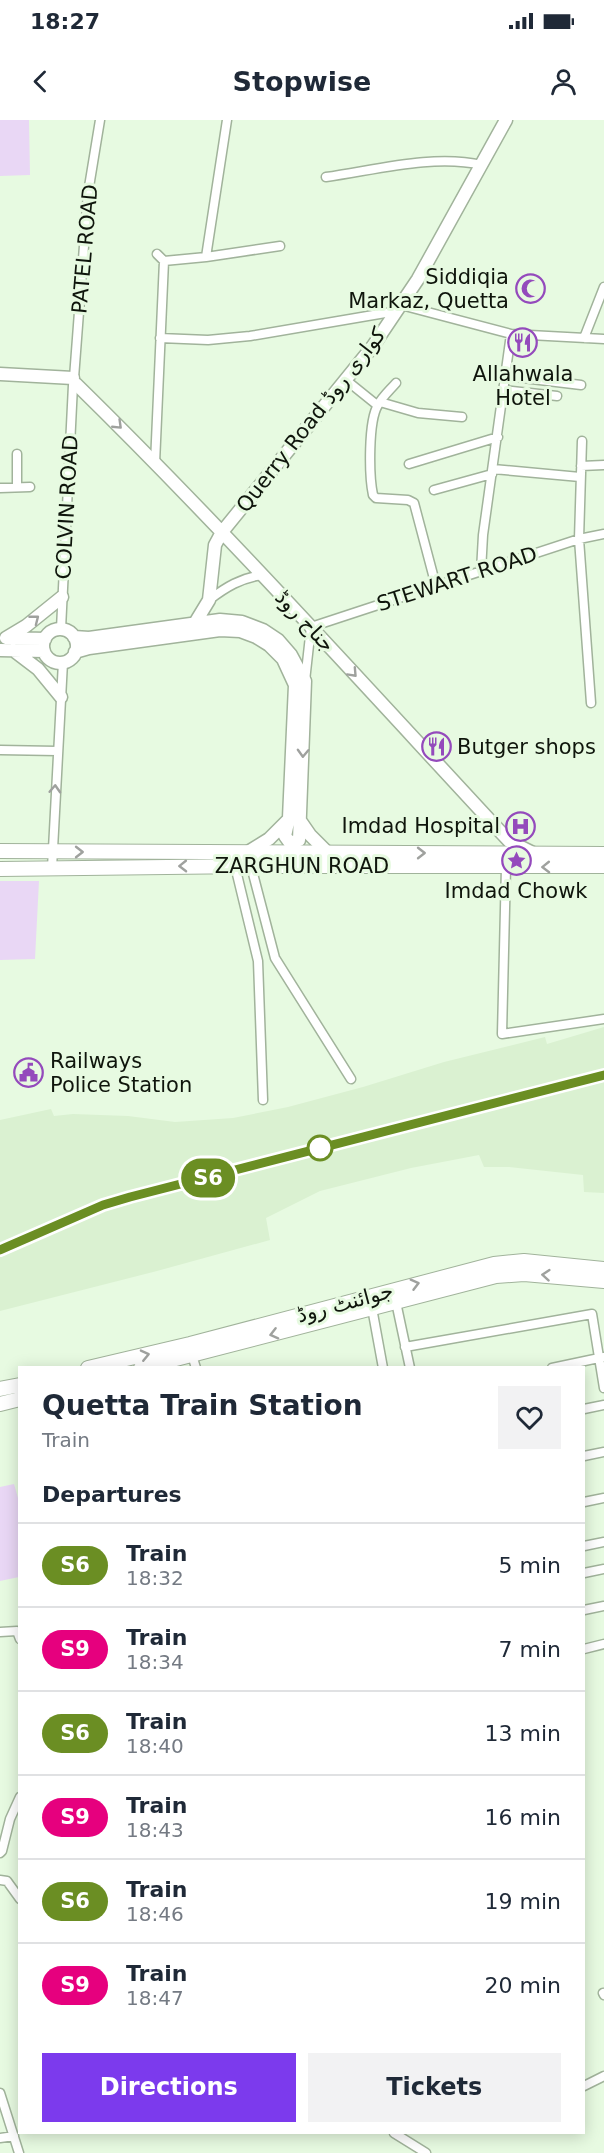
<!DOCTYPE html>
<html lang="en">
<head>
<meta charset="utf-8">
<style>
	:root { --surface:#fff; --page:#f2f2f3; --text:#1f2937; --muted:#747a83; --line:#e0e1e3; --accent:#7c3aed }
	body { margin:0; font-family:"DejaVu Sans","Noto Naskh Arabic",sans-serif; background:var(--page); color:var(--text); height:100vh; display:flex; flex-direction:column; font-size:22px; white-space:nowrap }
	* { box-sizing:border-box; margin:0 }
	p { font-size:20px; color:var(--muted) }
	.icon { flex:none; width:33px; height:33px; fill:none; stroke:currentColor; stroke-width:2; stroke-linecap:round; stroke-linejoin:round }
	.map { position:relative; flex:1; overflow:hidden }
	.panel { position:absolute; left:18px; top:1246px; width:567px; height:768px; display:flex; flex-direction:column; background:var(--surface); border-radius:0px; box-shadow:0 3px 15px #0003 }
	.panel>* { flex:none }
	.badge { padding:0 12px; border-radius:20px; font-size:21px; line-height:39px }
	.map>.badge { position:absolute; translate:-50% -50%; box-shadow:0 0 0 3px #fff }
	h2 { padding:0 24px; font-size:22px; line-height:54px }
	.round { display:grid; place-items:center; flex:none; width:63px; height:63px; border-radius:0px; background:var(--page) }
	.head { display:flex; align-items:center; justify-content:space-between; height:102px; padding:0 24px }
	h1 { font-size:28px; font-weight:600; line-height:45px }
	.primary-button { display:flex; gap:12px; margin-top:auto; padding:12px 24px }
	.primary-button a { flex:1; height:69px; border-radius:0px; background:var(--accent); color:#fff; font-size:24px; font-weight:600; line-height:69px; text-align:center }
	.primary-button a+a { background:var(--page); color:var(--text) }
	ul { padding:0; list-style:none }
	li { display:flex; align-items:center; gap:18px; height:84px; padding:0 24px; border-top:2px solid var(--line) }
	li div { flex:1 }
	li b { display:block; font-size:22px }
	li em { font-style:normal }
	li .badge { min-width:66px; font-weight:700; text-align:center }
	.status { display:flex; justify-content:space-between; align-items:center; height:42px; padding:0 30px; background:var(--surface); direction:ltr }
	.status svg { height:16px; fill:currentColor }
	header { display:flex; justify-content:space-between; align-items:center; height:78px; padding:0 24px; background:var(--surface); font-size:27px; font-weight:600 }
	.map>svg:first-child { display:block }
</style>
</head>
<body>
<div class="status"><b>18:27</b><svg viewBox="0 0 49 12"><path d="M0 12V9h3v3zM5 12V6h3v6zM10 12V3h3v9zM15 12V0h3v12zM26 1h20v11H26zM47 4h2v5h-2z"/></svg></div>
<header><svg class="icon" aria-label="back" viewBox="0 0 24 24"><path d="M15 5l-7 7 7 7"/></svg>Stopwise<svg class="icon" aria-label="person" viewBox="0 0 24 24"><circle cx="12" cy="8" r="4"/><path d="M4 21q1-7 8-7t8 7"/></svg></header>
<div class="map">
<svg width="604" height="2033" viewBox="0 0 604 2033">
	<rect width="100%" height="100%" fill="#e7fae1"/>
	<path fill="#daf1d1" d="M 604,907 L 604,1073 L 584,1072 L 583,1055 L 509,1047 L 484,1047 L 479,1035 L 411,1048 L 320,1071 L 266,1098 L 270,1120 L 157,1151 L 0,1191 L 0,1000 L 51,989 L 54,996 L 73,994 L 128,996 L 175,1002 L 233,998 L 288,987 L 363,967 L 444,942 L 545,917 L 547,924 Z"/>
	<path fill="#e9d7f5" d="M 0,0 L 29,0 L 30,55 L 0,56 Z
		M 0,761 L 39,761 L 35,839 L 0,840 Z
		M 14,1364 L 20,1385 L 19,1457 L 0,1461 L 0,1367 Z"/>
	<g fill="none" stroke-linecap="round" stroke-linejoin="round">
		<defs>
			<path id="street" d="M 326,57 C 376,50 433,34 482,45
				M 157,134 L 164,141
				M 206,137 L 280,126
				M 401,185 L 511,214 L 604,219
				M 160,218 L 208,220 L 250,216 L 397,191
				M 584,218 L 604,167
				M 506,256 L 581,265
				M 74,258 L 88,73 L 100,0
				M 346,260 L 377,285
				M 396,263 C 390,270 382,277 378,285 C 368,301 369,356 373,375 L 376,378 L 408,380 L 414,383 L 436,466
				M 504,270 L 557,276
				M 380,282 L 418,293 L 462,297
				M 582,321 L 579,419 L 591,583
				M 155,343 L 164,141 L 206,137 L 227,0
				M 409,344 L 498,317
				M 581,346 L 604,345
				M 493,349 L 580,357
				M 17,367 L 17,334
				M 0,368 L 30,367
				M 434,370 L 492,354
				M 481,451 L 483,415 L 511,214
				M 209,480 C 226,467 241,458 262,455
				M 61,509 L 73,265
				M 305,561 L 311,507 L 579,419 L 604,414
				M 0,630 L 57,631
				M 235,746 L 258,841 L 263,980
				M 251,746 L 275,838 L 351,959
				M 506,747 L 502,914 L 604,899
				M 52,748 L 63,542
				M 396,1182 L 410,1248
				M 372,1188 L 383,1248
				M 405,1227 L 592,1194 L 604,1268
				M 192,1235 L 196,1248
				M 552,1248 L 604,1237
				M 584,1289 L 604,1285
				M 584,1336 L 604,1332
				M 584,1382 L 604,1378
				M 584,1426 L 604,1422
				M 584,1453 L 604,1449
				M 584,1490 L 604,1486
				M 0,1512 L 17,1511 L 20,1519
				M 584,1529 L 604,1524
				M 0,1733 L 2,1731 L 10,1699 L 20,1677
				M 0,1760 L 7,1761 L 20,1779
				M 603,1873 L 604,1875
				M 584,1966 L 604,1956
				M 0,1973 L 19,2033
				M 394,2013 L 426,2033
				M 0,2018 L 14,2016"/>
			<path id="secondary" d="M 0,254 L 73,258
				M 76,264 C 226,411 366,567 509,721 L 535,734
				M 195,503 L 209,480 L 215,425 L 222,412 L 373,226 L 418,159 L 506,0
				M43 526a17 17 0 1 1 34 0a17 17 0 1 1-34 0Z
				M 74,517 L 89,518 L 220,500 L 242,502 L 263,510 L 278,520 L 291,535 L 305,561 L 299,720 L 290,723 L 285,716 L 289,698 L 295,565 L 283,539 L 269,525 L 256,517 L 240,511 L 220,510 L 89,528 L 75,532
				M 6,518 L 26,506 L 62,477
				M 7,518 L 45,519
				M 0,530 L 44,531
				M 13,530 L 38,549 L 61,577
				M 301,702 L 310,715 L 327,732
				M 248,732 L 269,719 L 287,701"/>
			<path id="primary" d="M 0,731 L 604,734
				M 0,749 L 251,746 L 604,746
				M 88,1248 L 190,1224 L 494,1144 L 524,1141 L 604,1149
				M 141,1248 L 496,1156 L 524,1154 L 604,1161
				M 0,1269 L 20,1265
				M 0,1284 L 20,1279"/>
		</defs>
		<use href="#street" stroke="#a1b39b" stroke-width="11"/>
		<use href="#secondary" stroke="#a1b39b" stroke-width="15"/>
		<use href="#primary" stroke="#a1b39b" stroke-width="16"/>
		<use href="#street" stroke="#fff" stroke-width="8"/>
		<use href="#secondary" stroke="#fff" stroke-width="12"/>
		<use href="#primary" stroke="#fff" stroke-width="14"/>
		<path stroke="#788473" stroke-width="2" stroke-dasharray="8 8" stroke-linecap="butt" d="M 0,1130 L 103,1085 L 130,1077 L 604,955"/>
	</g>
	<defs><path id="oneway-chevron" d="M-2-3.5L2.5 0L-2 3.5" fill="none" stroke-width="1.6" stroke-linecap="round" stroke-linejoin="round" transform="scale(1.5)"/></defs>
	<g stroke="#9fa19e">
		<use href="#oneway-chevron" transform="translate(118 305) rotate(44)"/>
		<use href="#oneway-chevron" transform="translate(35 499) rotate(-38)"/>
		<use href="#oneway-chevron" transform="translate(353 553) rotate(47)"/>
		<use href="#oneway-chevron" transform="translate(303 633) rotate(92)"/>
		<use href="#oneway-chevron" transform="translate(55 669) rotate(-87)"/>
		<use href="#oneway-chevron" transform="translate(79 732)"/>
		<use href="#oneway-chevron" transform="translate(421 733)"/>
		<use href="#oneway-chevron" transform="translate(183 746) rotate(179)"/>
		<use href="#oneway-chevron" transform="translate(546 747) rotate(179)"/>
		<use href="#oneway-chevron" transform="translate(546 1155) rotate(-175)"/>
		<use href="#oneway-chevron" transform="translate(415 1164) rotate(-15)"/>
		<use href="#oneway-chevron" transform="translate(274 1214) rotate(166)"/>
		<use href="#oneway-chevron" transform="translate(145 1235) rotate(-13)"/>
	</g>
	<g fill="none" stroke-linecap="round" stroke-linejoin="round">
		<defs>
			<path id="line" d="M 0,1130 L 103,1085 L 130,1077 L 604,955"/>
		</defs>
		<use href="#line" stroke="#fff" stroke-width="14"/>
		<use href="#line" stroke="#6b8e23" stroke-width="9"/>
	</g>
	<defs>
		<symbol id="mosque-ring" viewBox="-11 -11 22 22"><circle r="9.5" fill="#e7fae1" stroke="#944abc" stroke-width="1.5"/><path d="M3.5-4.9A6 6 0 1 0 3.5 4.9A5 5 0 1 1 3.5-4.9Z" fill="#944abc"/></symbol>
		<symbol id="restaurant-ring" viewBox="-11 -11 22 22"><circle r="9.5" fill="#e7fae1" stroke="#944abc" stroke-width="1.5"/><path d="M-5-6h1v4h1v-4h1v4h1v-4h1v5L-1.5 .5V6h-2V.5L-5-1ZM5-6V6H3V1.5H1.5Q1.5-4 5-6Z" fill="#944abc"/></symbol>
		<symbol id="hospital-ring" viewBox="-11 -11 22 22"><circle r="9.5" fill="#e7fae1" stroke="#944abc" stroke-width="1.5"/><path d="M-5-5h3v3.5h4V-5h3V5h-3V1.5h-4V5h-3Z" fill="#944abc"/></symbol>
		<symbol id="sight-ring" viewBox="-11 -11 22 22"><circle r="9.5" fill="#e7fae1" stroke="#944abc" stroke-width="1.5"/><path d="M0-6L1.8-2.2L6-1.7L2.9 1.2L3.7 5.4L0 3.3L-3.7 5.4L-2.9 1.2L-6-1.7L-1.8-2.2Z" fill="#944abc"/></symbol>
		<symbol id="civic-ring" viewBox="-11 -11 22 22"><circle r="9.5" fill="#e7fae1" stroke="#944abc" stroke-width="1.5"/><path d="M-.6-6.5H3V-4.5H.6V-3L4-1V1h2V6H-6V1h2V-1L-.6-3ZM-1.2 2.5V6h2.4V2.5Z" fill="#944abc"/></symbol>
	</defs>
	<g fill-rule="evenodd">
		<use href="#mosque-ring" x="514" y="152" width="33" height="33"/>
		<use href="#restaurant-ring" x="506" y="206" width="33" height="33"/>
		<use href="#restaurant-ring" x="420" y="610" width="33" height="33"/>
		<use href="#hospital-ring" x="504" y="690" width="33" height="33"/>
		<use href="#sight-ring" x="500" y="724" width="33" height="33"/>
		<use href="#civic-ring" x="12" y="936" width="33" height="33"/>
	</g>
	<circle fill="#fff" stroke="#6b8e23" stroke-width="3" cx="320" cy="1028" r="12"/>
	<g text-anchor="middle" stroke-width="6" stroke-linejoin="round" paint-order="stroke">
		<g font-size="21" fill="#0f150c" stroke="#e7fae1">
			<text transform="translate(85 129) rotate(-85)" y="7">PATEL ROAD</text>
			<text transform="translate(311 300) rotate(-52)" y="7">Querry Road کواری روڈ</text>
			<text transform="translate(67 387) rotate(-87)" y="7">COLVIN ROAD</text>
			<text transform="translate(457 459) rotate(-18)" y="7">STEWART ROAD</text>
			<text transform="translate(305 501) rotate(47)" y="7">جناح روڈ</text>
			<text x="302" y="753">ZARGHUN ROAD</text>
			<text transform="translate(345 1183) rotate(-15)" y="7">جوائنٹ روڈ</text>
		</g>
		<g font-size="21" fill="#0f150c" stroke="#e7fae1" text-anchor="end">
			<text x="509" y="164">Siddiqia<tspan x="509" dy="24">Markaz, Quetta</tspan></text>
			<text x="523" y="261" text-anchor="middle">Allahwala<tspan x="523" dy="24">Hotel</tspan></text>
			<text x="457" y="634" text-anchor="start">Butger shops</text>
			<text x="500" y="713">Imdad Hospital</text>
			<text x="516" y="778" text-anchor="middle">Imdad Chowk</text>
			<text x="50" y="948" text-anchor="start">Railways<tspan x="50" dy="24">Police Station</tspan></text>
		</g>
	</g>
</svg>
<b class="badge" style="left:208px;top:1058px;background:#6b8e23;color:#fff">S6</b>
<section class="panel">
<div class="head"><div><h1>Quetta Train Station</h1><p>Train</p></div><a class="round"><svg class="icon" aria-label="heart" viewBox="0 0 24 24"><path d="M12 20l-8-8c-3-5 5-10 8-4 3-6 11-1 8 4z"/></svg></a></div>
<h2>Departures</h2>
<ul>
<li><span class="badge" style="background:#6b8e23;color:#fff">S6</span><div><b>Train</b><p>18:32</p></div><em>5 min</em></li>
<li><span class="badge" style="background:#e6007e;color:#fff">S9</span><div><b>Train</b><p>18:34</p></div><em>7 min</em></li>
<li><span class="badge" style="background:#6b8e23;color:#fff">S6</span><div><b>Train</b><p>18:40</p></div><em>13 min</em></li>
<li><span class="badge" style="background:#e6007e;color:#fff">S9</span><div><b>Train</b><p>18:43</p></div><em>16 min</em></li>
<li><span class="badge" style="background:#6b8e23;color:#fff">S6</span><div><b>Train</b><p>18:46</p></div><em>19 min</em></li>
<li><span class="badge" style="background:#e6007e;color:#fff">S9</span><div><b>Train</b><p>18:47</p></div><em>20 min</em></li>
</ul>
<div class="primary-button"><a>Directions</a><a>Tickets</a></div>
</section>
</div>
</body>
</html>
